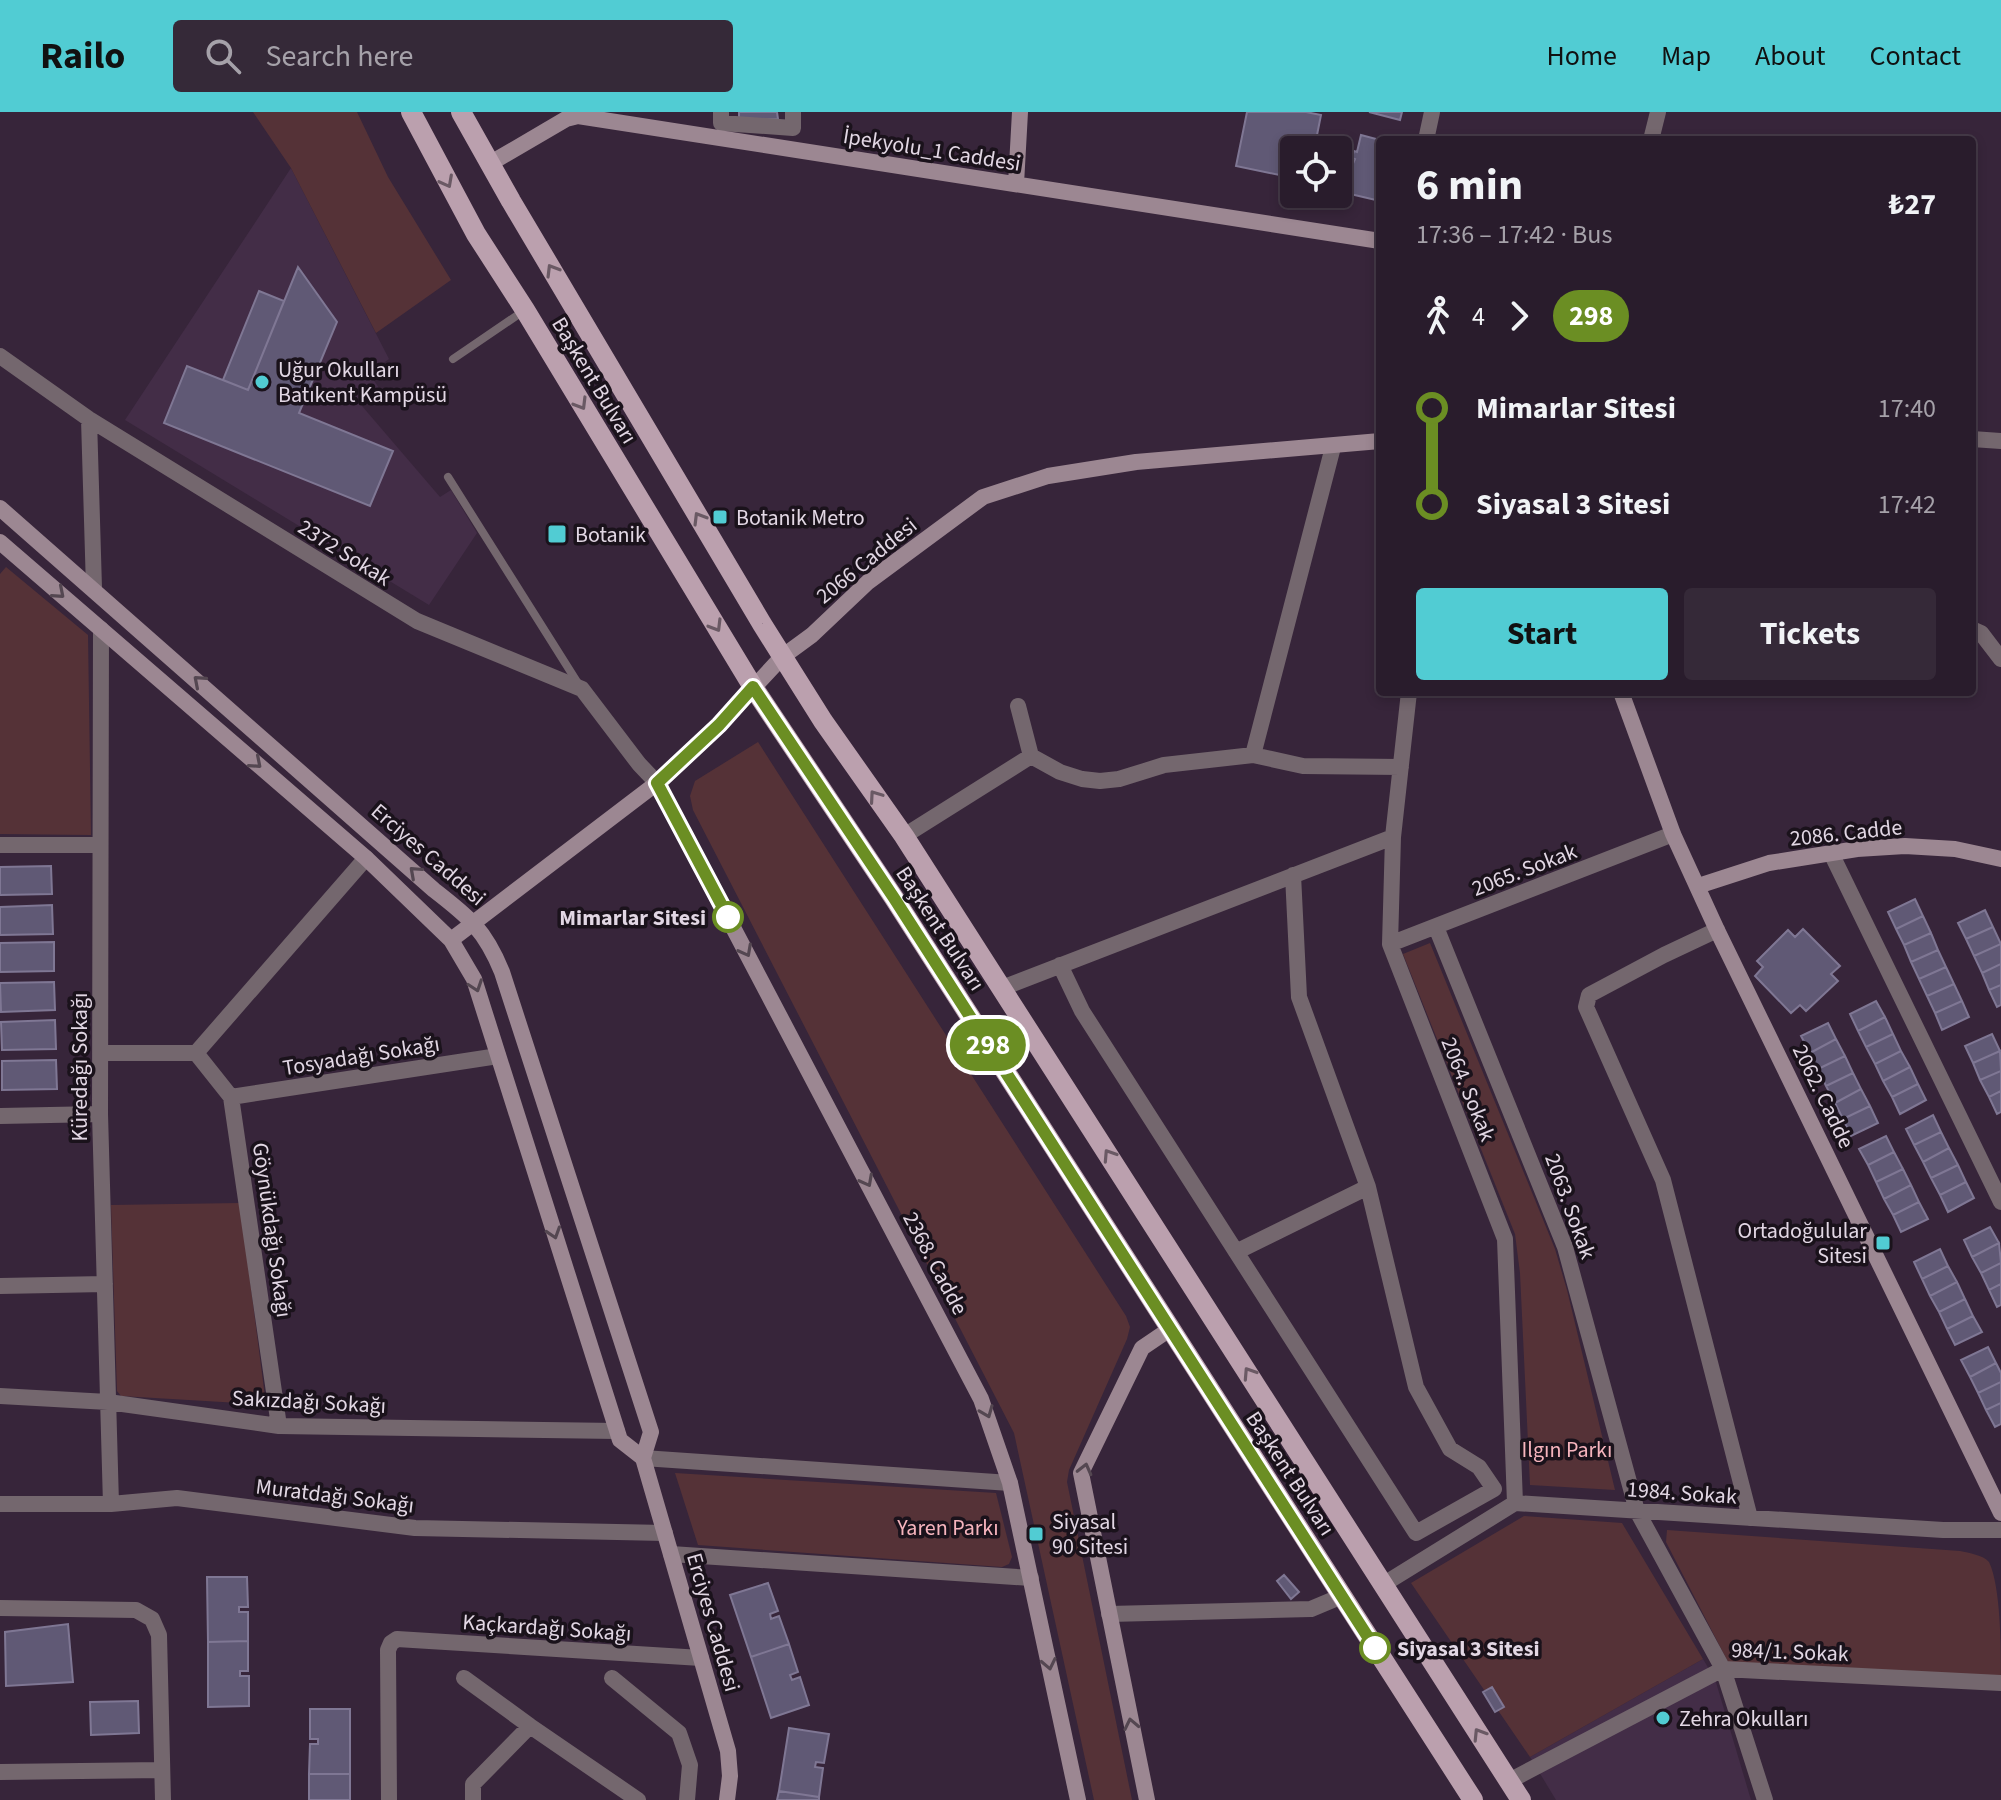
<!DOCTYPE html>
<html lang="en">
<head>
<meta charset="utf-8">
<style>
	:root { --surface:#291c2c; --page:#352938; --text:#f1f3f6; --muted:#a5a1a9; --line:#453a48; --accent:#51ccd3 }
	body { margin:0; font-family:"Source Sans 3",sans-serif; background:var(--page); color:var(--text); height:100vh; display:flex; flex-direction:column; font-size:30px; white-space:nowrap }
	* { box-sizing:border-box; margin:0 }
	p { font-size:26px; color:var(--muted) }
	.icon { flex:none; width:44px; height:44px; fill:none; stroke:currentColor; stroke-width:2; stroke-linecap:round; stroke-linejoin:round }
	.map { position:relative; flex:1; overflow:hidden }
	.details { position:absolute; left:1376px; top:24px; width:600px; height:560px; display:flex; flex-direction:column; background:var(--surface); border-radius:8px; box-shadow:0 4px 12px #0003,0 0 0 2px var(--line) }
	.details>* { flex:none }
	.badge { padding:0 16px; border-radius:26px; font-size:28px; line-height:52px }
	.tools { position:absolute; left:1280px; top:24px; display:grid; gap:16px }
	.tools a { display:grid; place-items:center; width:72px; height:72px; border-radius:8px; background:var(--surface); box-shadow:0 4px 12px #0003,0 0 0 2px var(--line); font-size:40px }
	.map>.badge { position:absolute; translate:-50% -50%; box-shadow:0 0 0 4px #fff }
	.legs { display:flex; align-items:center; gap:12px; height:88px; padding:0 40px; font-size:26px }
	.legs p { margin-inline-start:auto }
	.head { display:flex; align-items:center; justify-content:space-between; height:136px; padding:0 40px }
	h1 { font-size:44px; font-weight:700; line-height:60px }
	.cta { display:flex; gap:16px; margin-top:auto; padding:16px 40px }
	.cta a { flex:1; height:92px; border-radius:8px; background:var(--accent); color:#111; font-size:32px; font-weight:700; line-height:92px; text-align:center }
	.cta a+a { background:var(--page); color:var(--text) }
	ul { padding:0 40px; list-style:none }
	li { display:flex; align-items:center; gap:28px; height:96px; font-size:30px }
	li i { display:grid; place-items:center; width:12px; height:100%; margin:0 10px; background:currentColor }
	li i::after { content:''; width:20px; height:20px; margin:-10px; border:6px solid; border-radius:50%; background:var(--surface) }
	li p { margin-inline-start:auto }
	li:first-child i { background:linear-gradient(#0000 50%,currentColor 0) }
	li:last-child i { background:linear-gradient(currentColor 50%,#0000 0) }
	header { display:flex; align-items:center; gap:48px; box-sizing:border-box; height:112px; padding:0 40px; background:var(--accent); color:#111 }
	header strong { font-size:38px }
	nav { display:flex; gap:44px; margin-inline-start:auto; font-size:28px }
	.search { width:560px; height:72px; background:var(--page); display:flex; align-items:center; gap:20px; box-sizing:border-box; padding:0 28px; border-radius:8px; color:var(--muted); font-size:30px }
	.map>svg:first-child { display:block }
</style>
</head>
<body>
<header>
<strong>Railo</strong>
<div class="search"><svg class="icon" aria-label="search" viewBox="0 0 24 24"><circle cx="10" cy="10" r="6"/><path d="M15 15l6 6"/></svg>Search here</div>
<nav><a>Home</a><a>Map</a><a>About</a><a>Contact</a></nav>
</header>
<div class="map">
<svg width="2001" height="1688" viewBox="0 0 2001 1688">
	<rect width="100%" height="100%" fill="#37253a"/>
	<path fill="#432d47" d="M 291,56 L 389,247 L 369,261 L 381,279 L 362,294 L 440,385 L 451,378 L 477,421 L 429,493 L 125,308 Z
		M 1703,1547 L 1715,1567 L 1751,1688 L 1556,1688 L 1530,1645 Z"/>
	<path fill="#553237" d="M 253,0 L 357,0 L 388,65 L 451,168 L 376,221 L 291,56 Z
		M 6,455 L 88,523 L 91,723 L 0,722 L 0,462 Z
		M 758,630 L 1126,1204 L 1130,1215 L 1127,1227 L 1069,1358 L 1067,1370 L 1132,1688 L 1094,1688 L 1014,1321 L 693,698 L 690,684 L 695,669 Z
		M 1430,831 L 1555,1137 L 1567,1178 L 1615,1378 L 1530,1373 L 1520,1161 L 1515,1122 L 1403,842 Z
		M 240,1091 L 265,1285 L 262,1290 L 256,1292 L 121,1284 L 117,1279 L 111,1093 Z
		M 675,1361 L 996,1381 L 1012,1445 L 1009,1452 L 1002,1455 L 698,1433 Z
		M 1524,1404 L 1622,1411 L 1703,1547 L 1530,1645 L 1411,1471 Z
		M 1667,1418 L 1960,1439 C 1969,1441 1983,1443 1989,1450 C 2001,1475 2001,1537 2001,1568 L 1728,1550 L 1666,1430 Z"/>
	<path fill="#605975" stroke="#7f7794" stroke-width="2" d="M 739,0 L 777,0 L 778,7 L 739,8 Z
		M 1247,0 L 1306,0 L 1321,3 L 1314,38 L 1294,38 L 1294,66 L 1236,54 Z
		M 1369,0 L 1402,0 L 1400,8 Z
		M 1361,23 L 1380,28 L 1380,89 L 1346,81 L 1351,64 L 1348,63 L 1355,47 L 1352,46 L 1354,39 L 1357,40 Z
		M 298,155 L 337,210 L 299,301 L 393,339 L 370,394 L 164,311 L 187,254 L 248,278 Z
		M 259,179 L 284,189 L 248,278 L 223,268 Z
		M 51,754 L 52,782 L 0,783 L 0,755 Z
		M 1915,787 L 1923,804 L 1896,817 L 1888,800 Z
		M 52,793 L 53,822 L 0,823 L 0,795 Z
		M 1985,798 L 1993,815 L 1966,827 L 1958,811 Z
		M 1923,804 L 1931,821 L 1904,833 L 1896,817 Z
		M 1993,815 L 2001,832 L 1974,844 L 1966,827 Z
		M 1803,817 L 1840,854 L 1831,862 L 1838,869 L 1806,899 L 1800,893 L 1791,901 L 1755,864 L 1763,855 L 1757,849 L 1788,818 L 1795,825 Z
		M 1931,821 L 1938,838 L 1911,850 L 1904,833 Z
		M 54,830 L 54,859 L 0,860 L 0,831 Z
		M 2001,832 L 2001,852 L 1982,861 L 1974,844 Z
		M 1938,838 L 1946,855 L 1919,867 L 1911,850 Z
		M 2001,852 L 2001,873 L 1989,878 L 1982,861 Z
		M 1946,855 L 1954,872 L 1927,884 L 1919,867 Z
		M 54,870 L 55,898 L 1,900 L 0,871 Z
		M 1954,872 L 1962,889 L 1935,901 L 1927,884 Z
		M 2001,873 L 2001,893 L 1997,895 L 1989,878 Z
		M 1876,889 L 1885,905 L 1858,919 L 1850,902 Z
		M 1962,889 L 1969,905 L 1942,918 L 1935,901 Z
		M 1885,905 L 1893,922 L 1866,935 L 1858,919 Z
		M 55,908 L 56,937 L 2,938 L 1,910 Z
		M 1828,911 L 1836,927 L 1810,941 L 1801,924 Z
		M 1893,922 L 1901,939 L 1875,952 L 1866,935 Z
		M 1992,922 L 2000,939 L 1973,951 L 1965,934 Z
		M 1836,927 L 1845,944 L 1818,957 L 1810,941 Z
		M 1901,939 L 1910,955 L 1883,969 L 1875,952 Z
		M 2000,939 L 2001,959 L 1980,968 L 1973,951 Z
		M 1845,944 L 1853,961 L 1826,974 L 1818,957 Z
		M 56,948 L 57,977 L 2,978 L 2,949 Z
		M 1910,955 L 1918,972 L 1892,985 L 1883,969 Z
		M 2001,959 L 2001,979 L 1989,985 L 1980,968 Z
		M 1853,961 L 1861,977 L 1835,991 L 1826,974 Z
		M 1918,972 L 1926,988 L 1900,1002 L 1892,985 Z
		M 1861,977 L 1870,994 L 1843,1007 L 1835,991 Z
		M 2001,979 L 2001,1000 L 1997,1002 L 1989,985 Z
		M 1870,994 L 1878,1011 L 1851,1024 L 1843,1007 Z
		M 1933,1003 L 1941,1020 L 1914,1033 L 1906,1017 Z
		M 1941,1020 L 1949,1036 L 1923,1050 L 1914,1033 Z
		M 1886,1024 L 1894,1040 L 1868,1053 L 1859,1037 Z
		M 1949,1036 L 1958,1053 L 1931,1066 L 1923,1050 Z
		M 1894,1040 L 1903,1057 L 1876,1070 L 1868,1053 Z
		M 1958,1053 L 1966,1070 L 1940,1083 L 1931,1066 Z
		M 1903,1057 L 1911,1073 L 1884,1087 L 1876,1070 Z
		M 1966,1070 L 1974,1086 L 1948,1100 L 1940,1083 Z
		M 1911,1073 L 1919,1090 L 1893,1103 L 1884,1087 Z
		M 1919,1090 L 1928,1107 L 1901,1120 L 1893,1103 Z
		M 1990,1115 L 1999,1131 L 1972,1145 L 1964,1128 Z
		M 1999,1131 L 2001,1151 L 1981,1161 L 1972,1145 Z
		M 1940,1137 L 1948,1154 L 1922,1167 L 1914,1150 Z
		M 2001,1151 L 2001,1172 L 1989,1178 L 1981,1161 Z
		M 1948,1154 L 1957,1170 L 1930,1184 L 1922,1167 Z
		M 1957,1170 L 1965,1187 L 1939,1200 L 1930,1184 Z
		M 2001,1172 L 2001,1193 L 1997,1195 L 1989,1178 Z
		M 1965,1187 L 1973,1204 L 1947,1217 L 1939,1200 Z
		M 1973,1204 L 1982,1220 L 1955,1233 L 1947,1217 Z
		M 1988,1235 L 1996,1251 L 1970,1265 L 1961,1248 Z
		M 1996,1251 L 2001,1261 L 2001,1270 L 1978,1281 L 1970,1265 Z
		M 2001,1270 L 2001,1291 L 1986,1298 L 1978,1281 Z
		M 2001,1291 L 2001,1312 L 1995,1315 L 1986,1298 Z
		M 1284,1463 L 1299,1480 L 1291,1487 L 1277,1469 Z
		M 207,1465 L 247,1465 L 248,1495 L 239,1495 L 239,1500 L 248,1500 L 248,1529 L 208,1530 Z
		M 768,1471 L 778,1499 L 770,1502 L 771,1507 L 779,1504 L 789,1532 L 751,1545 L 730,1483 Z
		M 68,1512 L 73,1570 L 6,1574 L 5,1520 Z
		M 248,1529 L 248,1559 L 240,1559 L 240,1564 L 249,1564 L 249,1594 L 208,1595 L 208,1530 Z
		M 789,1532 L 798,1560 L 790,1563 L 792,1568 L 800,1565 L 809,1593 L 771,1606 L 751,1545 Z
		M 1492,1575 L 1504,1595 L 1495,1600 L 1483,1580 Z
		M 138,1589 L 139,1621 L 91,1623 L 90,1590 Z
		M 310,1597 L 350,1597 L 350,1662 L 309,1662 L 310,1632 L 318,1632 L 318,1627 L 310,1627 Z
		M 789,1616 L 829,1622 L 824,1651 L 816,1650 L 815,1655 L 823,1656 L 819,1685 L 779,1679 Z
		M 309,1662 L 350,1662 L 350,1688 L 309,1688 Z
		M 779,1679 L 819,1685 L 819,1688 L 777,1688 Z"/>
	<g fill="none" stroke-linecap="round" stroke-linejoin="round">
		<path stroke="#74676e" stroke-width="8" d="M 453,247 L 525,198
			M 448,365 L 579,573"/>
		<path stroke="#74676e" stroke-width="16" d="M 721,0 L 721,11 L 793,16 L 793,0
			M 1426,28 L 1432,0
			M 1651,28 L 1658,0
			M 0,244 L 89,307 L 417,509 L 582,577 L 639,652 L 657,671
			M 89,307 L 94,476
			M 1972,327 L 2001,329
			M 101,517 L 100,1002 L 111,1392
			M 1972,517 L 1981,521 L 2001,547
			M 1409,580 L 1393,725 L 1390,832 L 1505,1127 L 1515,1391
			M 1018,594 L 1031,644
			M 1253,643 L 1333,335
			M 904,724 L 1031,644 L 1060,660 L 1082,667 L 1100,669 L 1119,667 L 1164,653 L 1253,643 L 1303,654 L 1401,655
			M 0,733 L 100,733
			M 1831,741 L 2001,1090
			M 1436,815 L 1565,1135 L 1637,1399 L 1723,1557 L 1765,1688
			M 1717,818 L 1664,843 L 1589,883 L 1586,895 L 1663,1068 L 1750,1406
			M 1390,832 L 1673,722
			M 1060,853 L 1082,899 L 1416,1421 L 1494,1377 L 1479,1355 L 1450,1337 L 1416,1275 L 1368,1075 L 1299,885 L 1293,763
			M 1002,876 L 1393,725
			M 100,941 L 196,941 L 231,985 L 279,1314
			M 196,941 L 366,746
			M 231,985 L 498,944
			M 0,1004 L 100,1002
			M 1236,1140 L 1368,1075
			M 0,1174 L 105,1172
			M 0,1284 L 108,1290 L 279,1314 L 617,1319
			M 643,1346 L 1010,1371
			M 0,1392 L 111,1392 L 177,1386 L 415,1416 L 665,1421
			M 671,1442 L 1031,1466
			M 1384,1472 L 1515,1391 L 1943,1418 L 2001,1418
			M 0,1496 L 136,1498 L 152,1507 L 159,1523 L 163,1688
			M 1109,1502 L 1311,1497 L 1342,1484
			M 464,1566 L 530,1614 L 638,1688
			M 612,1566 L 679,1621 L 690,1653 L 687,1688
			M 0,1660 L 162,1658
			M 1509,1669 L 1723,1557 L 2001,1571
			M 389,1688 L 388,1538 L 391,1531 L 397,1527 L 701,1546
			M 473,1688 L 473,1672 L 530,1614"/>
		<path stroke="#9c8792" stroke-width="16" d="M 489,52 L 566,7 L 578,4 L 1380,129
			M 1016,72 L 1020,0
			M 0,396 L 434,778 C 469,805 485,818 502,860 L 651,1320 L 643,1346 L 620,1328 L 474,867 L 451,828 L 366,746 L 0,430
			M 1621,580 L 1673,722 L 1717,818 L 2001,1401
			M 657,671 L 981,1287 L 1010,1371 L 1078,1688
			M 1698,774 L 1769,751 L 1857,737 L 1905,734 L 1955,737 L 2001,747
			M 451,828 L 657,671 L 719,613 L 782,545 L 812,523 L 868,470 L 983,385 L 1048,364 L 1136,350 L 1380,329
			M 643,1346 L 728,1639 L 730,1664 L 727,1688
			M 1147,1688 L 1081,1361 L 1142,1236 L 1170,1217"/>
		<path stroke="#bba0ae" stroke-width="20" d="M 411,0 L 476,122 L 525,198 L 753,575 L 894,786 L 1473,1688
			M 461,0 L 511,89 L 762,512 L 823,609 L 904,724 L 1521,1688"/>
	</g>
	<defs><path id="oneway-chevron" d="M-2-3.5L2.5 0L-2 3.5" fill="none" stroke-width="1.6" stroke-linecap="round" stroke-linejoin="round" transform="scale(2)"/></defs>
	<g stroke="#6a5964">
		<use href="#oneway-chevron" transform="translate(447 70) rotate(62)"/>
		<use href="#oneway-chevron" transform="translate(552 158) rotate(-121)"/>
		<use href="#oneway-chevron" transform="translate(581 292) rotate(59)"/>
		<use href="#oneway-chevron" transform="translate(699 406) rotate(-121)"/>
		<use href="#oneway-chevron" transform="translate(716 514) rotate(59)"/>
		<use href="#oneway-chevron" transform="translate(875 684) rotate(-125)"/>
		<use href="#oneway-chevron" transform="translate(1109 1043) rotate(-123)"/>
		<use href="#oneway-chevron" transform="translate(1249 1261) rotate(-123)"/>
		<use href="#oneway-chevron" transform="translate(1479 1622) rotate(-122)"/>
	</g>
	<g stroke="#544751">
		<use href="#oneway-chevron" transform="translate(59 481) rotate(41)"/>
		<use href="#oneway-chevron" transform="translate(199 569) rotate(-139)"/>
		<use href="#oneway-chevron" transform="translate(256 651) rotate(41)"/>
		<use href="#oneway-chevron" transform="translate(415 760) rotate(-138)"/>
		<use href="#oneway-chevron" transform="translate(746 839) rotate(62)"/>
		<use href="#oneway-chevron" transform="translate(476 874) rotate(71)"/>
		<use href="#oneway-chevron" transform="translate(867 1069) rotate(62)"/>
		<use href="#oneway-chevron" transform="translate(554 1121) rotate(72)"/>
		<use href="#oneway-chevron" transform="translate(987 1300) rotate(68)"/>
		<use href="#oneway-chevron" transform="translate(1085 1357) rotate(-76)"/>
		<use href="#oneway-chevron" transform="translate(1049 1552) rotate(78)"/>
		<use href="#oneway-chevron" transform="translate(1131 1612) rotate(-102)"/>
	</g>
	<g fill="none" stroke-linecap="round" stroke-linejoin="round">
		<defs>
			<path id="line-1" d="M 728,805 L 657,671 L 719,613 L 753,575 L 894,786 L 1375,1536"/>
		</defs>
		<use href="#line-1" stroke="#fff" stroke-width="18"/>
		<use href="#line-1" stroke="#6b8e23" stroke-width="12"/>
	</g>
	<g fill="#51ccd3" stroke="#1a121b" stroke-width="3">
		<circle cx="262" cy="270" r="8"/>
		<rect x="712" y="397" width="16" height="16" rx="4"/>
		<rect x="547" y="412" width="20" height="20" rx="4"/>
		<rect x="1875" y="1123" width="16" height="16" rx="4"/>
		<rect x="1028" y="1414" width="16" height="16" rx="4"/>
		<circle cx="1663" cy="1606" r="8"/>
	</g>
	<g fill="#fff" stroke="#6b8e23" stroke-width="4">
		<circle cx="728" cy="805" r="14"/>
		<circle cx="1375" cy="1536" r="14"/>
	</g>
	<g text-anchor="middle" stroke-width="7" stroke-linejoin="round" paint-order="stroke">
		<g font-size="22" fill="#e2d7e4" stroke="#1a121b">
			<text transform="translate(932 37) rotate(9)" y="8">İpekyolu_1 Caddesi</text>
			<text transform="translate(595 268) rotate(59)" y="8">Başkent Bulvarı</text>
			<text transform="translate(345 440) rotate(32)" y="8">2372 Sokak</text>
			<text transform="translate(866 448) rotate(-39)" y="8">2066 Caddesi</text>
			<text transform="translate(1846 720) rotate(-6)" y="8">2086. Cadde</text>
			<text transform="translate(429 742) rotate(41)" y="8">Erciyes Caddesi</text>
			<text transform="translate(1524 757) rotate(-21)" y="8">2065. Sokak</text>
			<text transform="translate(941 816) rotate(57)" y="8">Başkent Bulvarı</text>
			<text transform="translate(361 943) rotate(-9)" y="8">Tosyadağı Sokağı</text>
			<text transform="translate(79 955) rotate(-90)" y="8">Küredağı Sokağı</text>
			<text transform="translate(1469 977) rotate(68)" y="8">2064. Sokak</text>
			<text transform="translate(1824 984) rotate(64)" y="8">2062. Cadde</text>
			<text transform="translate(1571 1094) rotate(70)" y="8">2063. Sokak</text>
			<text transform="translate(273 1118) rotate(82)" y="8">Göynükdağı Sokağı</text>
			<text transform="translate(936 1151) rotate(62)" y="8">2368. Cadde</text>
			<text transform="translate(309 1289) rotate(3)" y="8">Sakızdağı Sokağı</text>
			<text transform="translate(1291 1361) rotate(57)" y="8">Başkent Bulvarı</text>
			<text transform="translate(1682 1380) rotate(4)" y="8">1984. Sokak</text>
			<text transform="translate(335 1383) rotate(7)" y="8">Muratdağı Sokağı</text>
			<text transform="translate(714 1510) rotate(74)" y="8">Erciyes Caddesi</text>
			<text transform="translate(547 1515) rotate(4)" y="8">Kaçkardağı Sokağı</text>
			<text transform="translate(1790 1539) rotate(2)" y="8">984/1. Sokak</text>
		</g>
		<g font-size="22" fill="#e2d7e4" stroke="#1a121b" text-anchor="start">
			<text x="278" y="265">Uğur Okulları<tspan x="278" dy="25">Batıkent Kampüsü</tspan></text>
			<text x="736" y="413">Botanik Metro</text>
			<text x="575" y="430">Botanik</text>
			<text x="1867" y="1126" text-anchor="end">Ortadoğulular<tspan x="1867" dy="25">Sitesi</tspan></text>
			<text x="1052" y="1417">Siyasal<tspan x="1052" dy="25">90 Sitesi</tspan></text>
			<text x="1679" y="1614">Zehra Okulları</text>
		</g>
		<g font-size="22" font-weight="bold" fill="#e2d7e4" stroke="#1a121b" text-anchor="end">
			<text x="706" y="813">Mimarlar Sitesi</text>
			<text x="1397" y="1544" text-anchor="start">Siyasal 3 Sitesi</text>
		</g>
		<g font-size="22" fill="#f6b4bd" stroke="#1a121b">
			<text x="1567" y="1345">Ilgın Parkı</text>
			<text x="948" y="1423">Yaren Parkı</text>
		</g>
	</g>
</svg>
<div class="tools">
<a><svg class="icon" aria-label="locate" viewBox="0 0 24 24"><circle cx="12" cy="12" r="6"/><path d="M12 2v4M12 18v4M2 12h4M18 12h4"/></svg></a>
</div>
<b class="badge" style="left:988px;top:933px;background:#6b8e23;color:#fff">298</b>
<section class="details">
<div class="head"><div><h1>6 min</h1><p>17:36 – 17:42 · Bus</p></div><b>₺27</b></div>
<div class="legs"><svg class="icon" aria-label="walk" viewBox="0 0 24 24"><circle cx="13" cy="4" r="2"/><path d="M13 8l-2 6 4 7M11 14l-3 7M7 12l3-4h3l4 4"/></svg>4<svg class="icon" aria-label="forward" viewBox="0 0 24 24"><path d="M9 5l7 7-7 7"/></svg><b class="badge" style="background:#6b8e23;color:#fff">298</b></div>
<ul>
<li><i style="color:#6b8e23"></i><b>Mimarlar Sitesi</b><p>17:40</p></li>
<li><i style="color:#6b8e23"></i><b>Siyasal 3 Sitesi</b><p>17:42</p></li>
</ul>
<div class="cta"><a>Start</a><a>Tickets</a></div>
</section>
</div>
</body>
</html>
